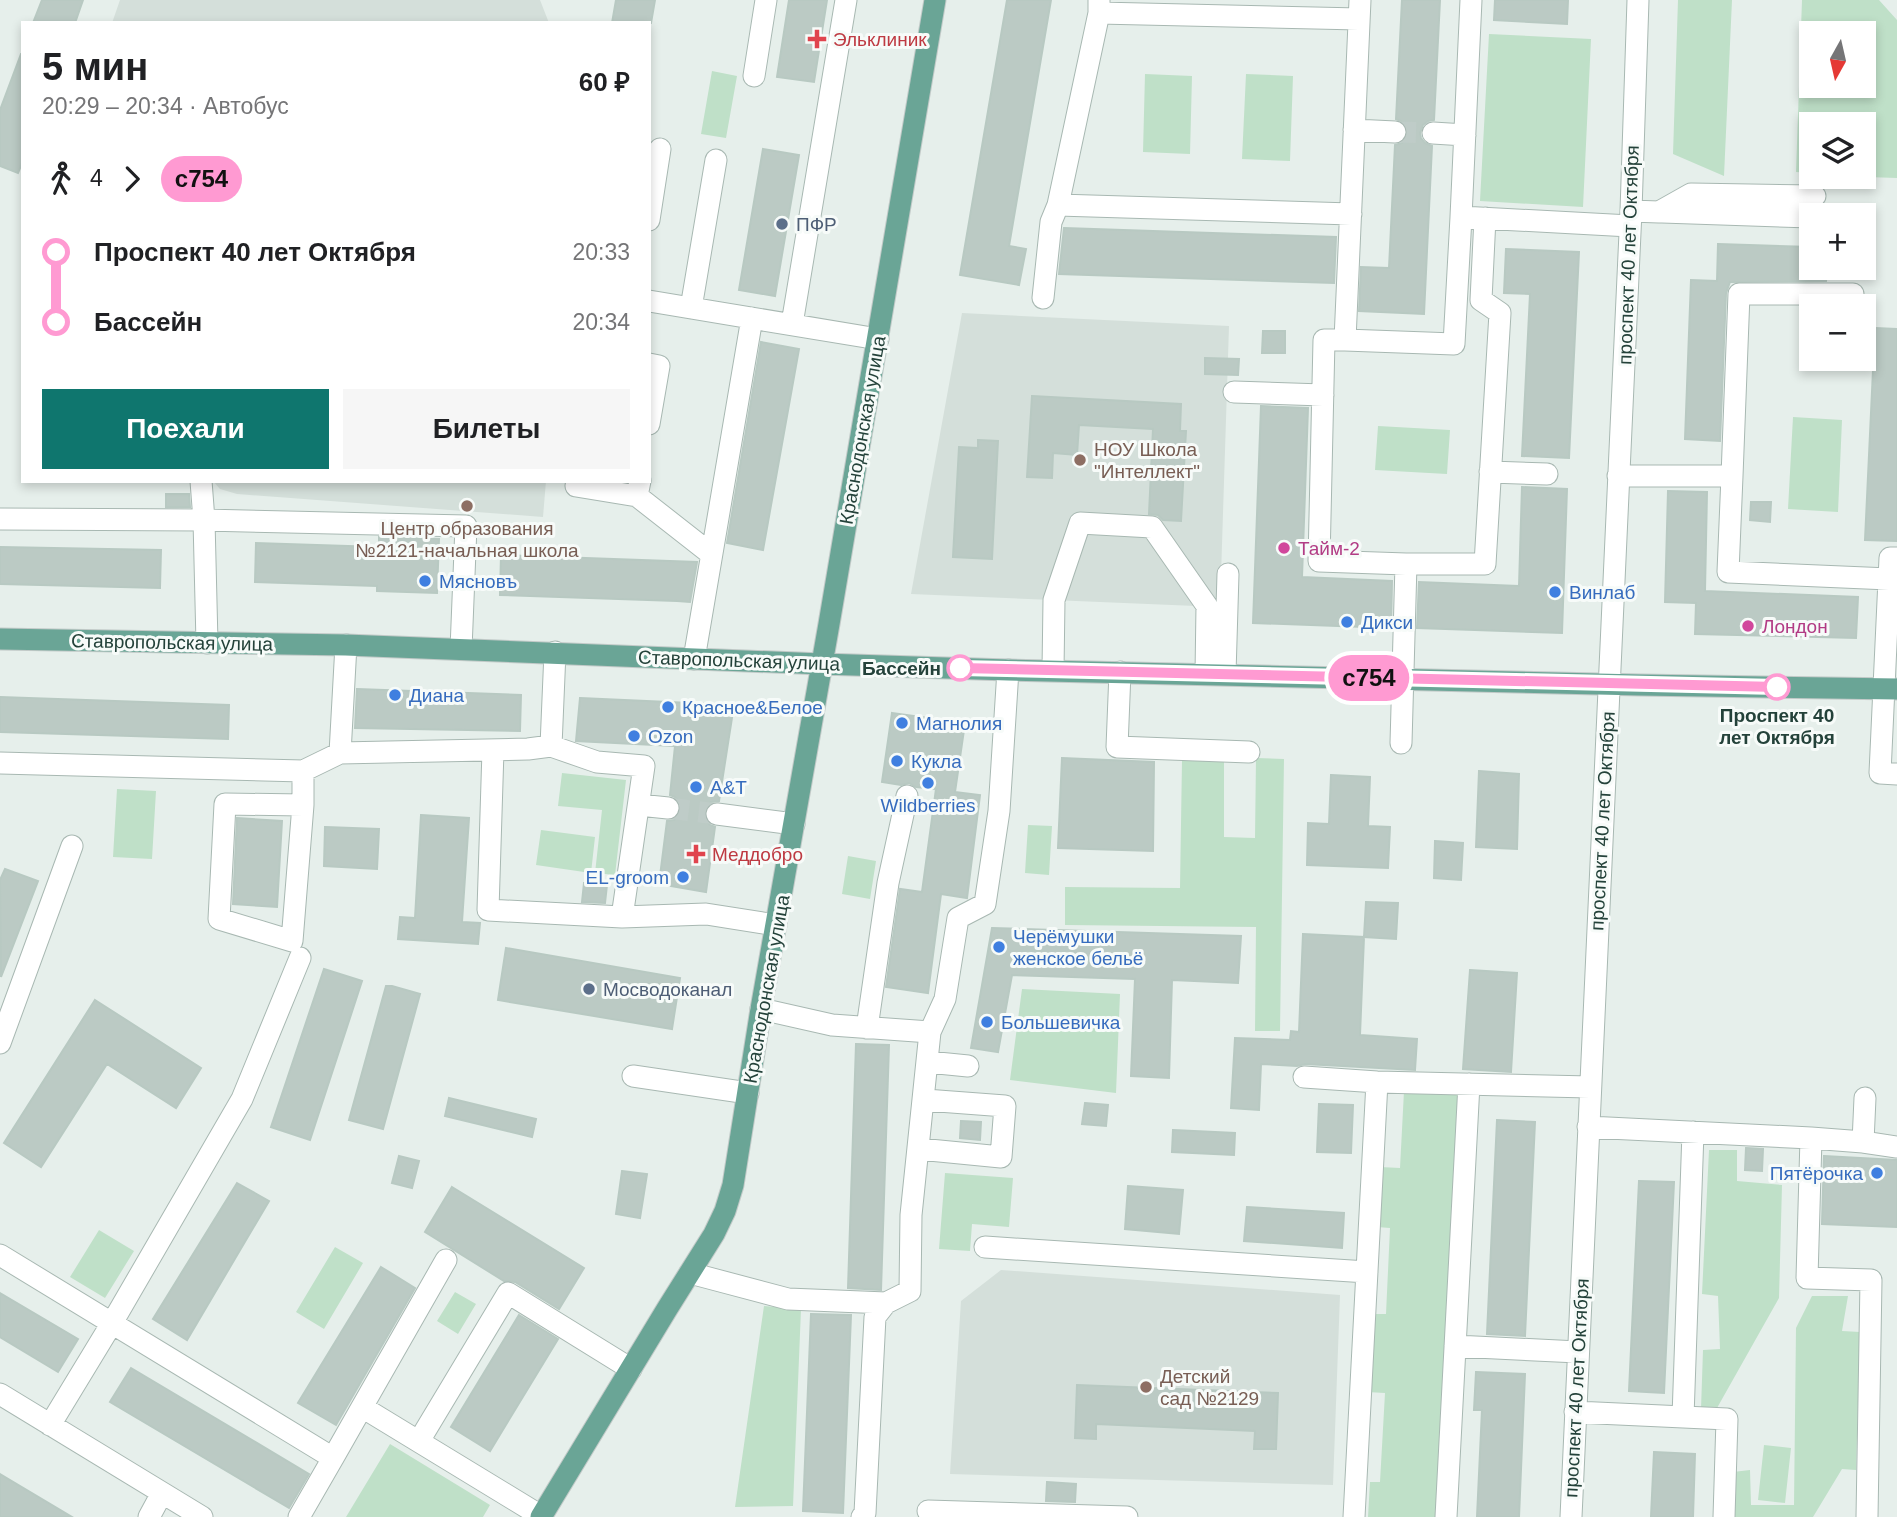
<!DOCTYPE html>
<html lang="ru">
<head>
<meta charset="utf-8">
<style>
	:root { --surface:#fff; --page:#f6f6f6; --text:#202124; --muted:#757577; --accent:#0f766e }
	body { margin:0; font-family:Arial,sans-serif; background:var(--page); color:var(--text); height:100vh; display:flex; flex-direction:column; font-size:26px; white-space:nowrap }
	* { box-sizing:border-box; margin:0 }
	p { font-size:23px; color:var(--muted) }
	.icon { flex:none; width:38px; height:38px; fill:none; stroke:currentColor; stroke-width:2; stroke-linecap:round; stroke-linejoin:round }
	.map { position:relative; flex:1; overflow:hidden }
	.sheet { position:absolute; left:21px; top:21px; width:630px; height:462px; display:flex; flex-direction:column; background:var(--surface); border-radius:0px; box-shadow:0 4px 10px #0003 }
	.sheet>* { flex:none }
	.badge { padding:0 14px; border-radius:23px; font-size:24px; line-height:46px }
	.needle { width:46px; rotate:188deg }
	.controls { position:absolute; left:1799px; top:21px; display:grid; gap:14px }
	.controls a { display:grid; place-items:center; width:77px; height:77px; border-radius:0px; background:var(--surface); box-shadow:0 4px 10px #0003; font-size:35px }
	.map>.badge { position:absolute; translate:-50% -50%; box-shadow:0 0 0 4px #fff }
	.legs { display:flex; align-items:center; gap:10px; height:77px; padding:0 21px; font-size:23px }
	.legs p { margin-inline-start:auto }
	.summary { display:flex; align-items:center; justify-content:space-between; height:119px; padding:0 21px }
	h1 { font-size:38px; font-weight:700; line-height:52px }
	.primary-button { display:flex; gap:14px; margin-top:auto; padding:14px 21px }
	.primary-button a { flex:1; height:80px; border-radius:0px; background:var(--accent); color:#fff; font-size:28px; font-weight:700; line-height:80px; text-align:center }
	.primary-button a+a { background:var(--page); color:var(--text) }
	ul { padding:0 21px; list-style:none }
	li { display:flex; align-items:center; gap:24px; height:70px; font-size:26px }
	li i { display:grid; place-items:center; width:10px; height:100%; margin:0 9px; background:currentColor }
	li i::after { content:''; width:18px; height:18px; margin:-9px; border:5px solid; border-radius:50%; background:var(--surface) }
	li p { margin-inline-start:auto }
	li:first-child i { background:linear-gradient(#0000 50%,currentColor 0) }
	li:last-child i { background:linear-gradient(currentColor 50%,#0000 0) }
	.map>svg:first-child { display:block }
</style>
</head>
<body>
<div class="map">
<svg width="1897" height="1517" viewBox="0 0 1897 1517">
	<rect width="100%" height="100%" fill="#e6efeb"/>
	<path fill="#d4dfda" d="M 120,0 L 540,0 L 549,23 L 112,23 Z
		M 962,313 L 1229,326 L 1220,607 L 911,594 Z
		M 213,481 L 546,481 L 543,517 L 237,494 L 220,489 Z
		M 1001,1270 L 1340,1295 L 1333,1485 L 950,1474 L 961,1301 Z"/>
	<path fill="#bfe0c8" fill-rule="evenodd" d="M 1678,0 L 1732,0 L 1724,176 L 1673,154 Z
		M 1802,0 L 1879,0 L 1897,20 L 1897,178 L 1867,177 L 1867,158 L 1864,157 L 1864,124 L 1811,124 L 1811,173 L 1796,172 ZM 1811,33 L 1864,33 L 1864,86 L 1811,86 Z
		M 1489,34 L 1591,39 L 1583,207 L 1480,201 Z
		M 712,71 L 737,76 L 726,138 L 701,134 Z
		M 1145,74 L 1192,76 L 1190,154 L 1143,152 Z
		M 1246,74 L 1293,76 L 1290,161 L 1242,159 Z
		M 1793,417 L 1842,420 L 1838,512 L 1788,509 Z
		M 1378,426 L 1450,430 L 1447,474 L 1375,470 Z
		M 1256,758 L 1284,759 L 1280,1031 L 1255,1031 L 1256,927 L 1065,925 L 1065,887 L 1180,888 L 1182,760 L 1224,760 L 1224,837 L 1255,838 Z
		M 562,773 L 626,780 L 615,875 L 595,873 L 602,810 L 558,806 Z
		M 117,789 L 156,791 L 152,859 L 113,857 Z
		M 1028,825 L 1052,826 L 1049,875 L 1025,873 Z
		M 541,830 L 595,837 L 591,873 L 536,865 Z
		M 848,856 L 876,861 L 870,899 L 842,894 Z
		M 1022,989 L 1120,994 L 1116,1093 L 1010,1080 Z
		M 1404,1091 L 1462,1094 L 1441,1517 L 1368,1517 L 1370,1482 L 1380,1482 L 1385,1393 L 1367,1392 L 1371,1314 L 1386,1314 L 1390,1228 L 1377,1227 L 1380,1167 L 1400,1168 Z
		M 1709,1150 L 1737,1150 L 1737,1181 L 1782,1185 L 1779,1298 L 1717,1408 L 1701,1409 L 1703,1350 L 1720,1349 L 1718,1296 L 1702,1294 Z
		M 945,1173 L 1013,1178 L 1009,1227 L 972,1224 L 970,1251 L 939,1249 Z
		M 99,1230 L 134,1251 L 105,1298 L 70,1277 Z
		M 335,1247 L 363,1263 L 324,1329 L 296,1312 Z
		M 455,1292 L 476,1304 L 458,1334 L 437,1321 Z
		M 1812,1296 L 1848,1296 L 1842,1331 L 1860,1332 L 1856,1470 L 1842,1469 L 1813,1517 L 1731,1517 L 1733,1472 L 1750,1470 L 1751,1505 L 1794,1505 L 1796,1328 Z
		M 764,1306 L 801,1309 L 793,1506 L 735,1507 Z
		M 390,1444 L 490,1505 L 483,1517 L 346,1517 Z
		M 1764,1445 L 1791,1448 L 1785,1503 L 1758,1500 Z"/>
	<path fill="#bbcac4" stroke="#b8c9c2" stroke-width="2" d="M 42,0 L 83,0 L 75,23 L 33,23 Z
		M 616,0 L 655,0 L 651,23 L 612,23 Z
		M 789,0 L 827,0 L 814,82 L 777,77 Z
		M 1007,0 L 1051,0 L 1009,246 L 1026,249 L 1019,285 L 960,275 Z
		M 1402,0 L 1440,0 L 1434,120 L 1428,121 L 1423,125 L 1420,133 L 1421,138 L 1425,143 L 1432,146 L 1424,314 L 1359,311 L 1361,267 L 1389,268 L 1395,145 L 1402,143 L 1406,138 L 1408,133 L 1406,125 L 1401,121 L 1396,119 Z
		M 1495,0 L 1568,0 L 1567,24 L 1494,20 Z
		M 21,54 L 23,54 L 23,161 L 18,173 L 0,166 L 0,110 Z
		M 763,149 L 799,155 L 775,296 L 739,290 Z
		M 1064,228 L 1336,237 L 1334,283 L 1059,274 Z
		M 1718,244 L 1811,247 L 1811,268 L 1827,268 L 1826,281 L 1730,282 L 1726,293 L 1720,441 L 1685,439 L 1691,280 L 1717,281 Z
		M 1506,249 L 1579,252 L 1569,458 L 1522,456 L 1530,294 L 1504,293 Z
		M 1875,328 L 1897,329 L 1897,541 L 1865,540 Z
		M 1263,331 L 1285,331 L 1285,353 L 1262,353 Z
		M 761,342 L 799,349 L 763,550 L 727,543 Z
		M 1205,358 L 1239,359 L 1238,375 L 1205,374 Z
		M 1032,396 L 1181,404 L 1180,431 L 1186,431 L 1181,521 L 1163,520 L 1158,515 L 1149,514 L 1153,429 L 1079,425 L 1077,455 L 1053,453 L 1052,478 L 1027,477 Z
		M 1261,406 L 1308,408 L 1302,577 L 1392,581 L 1391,628 L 1253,623 Z
		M 978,440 L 998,441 L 992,559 L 953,557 L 959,447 L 978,448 Z
		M 1522,487 L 1567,489 L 1562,633 L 1417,628 L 1419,582 L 1519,586 Z
		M 1668,491 L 1707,492 L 1705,591 L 1858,597 L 1856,638 L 1695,634 L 1696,603 L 1665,602 Z
		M 166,494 L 189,494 L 190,507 L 166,507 Z
		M 1751,502 L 1771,502 L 1770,522 L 1750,520 Z
		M 379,537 L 439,539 L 437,593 L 377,591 L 377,586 L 255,582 L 256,543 L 379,547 Z
		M 0,547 L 161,550 L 160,588 L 0,584 Z
		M 501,555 L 697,562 L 690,602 L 677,601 L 500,595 Z
		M 357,689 L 521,695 L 520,731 L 355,728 Z
		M 0,697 L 229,705 L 228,739 L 0,732 Z
		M 580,698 L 734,705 L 719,801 L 711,802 L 707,806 L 704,812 L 705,820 L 710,825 L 715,827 L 706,892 L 659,884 L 667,821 L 674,820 L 679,815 L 681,810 L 680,802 L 675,797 L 670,795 L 675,746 L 576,741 Z
		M 892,713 L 965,723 L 955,792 L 980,795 L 967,898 L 941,894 L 928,993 L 886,987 L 900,889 L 922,892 L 936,789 L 916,787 L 909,783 L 901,785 L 882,782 Z
		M 1062,758 L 1154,762 L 1153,851 L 1058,848 Z
		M 1479,771 L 1519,774 L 1517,849 L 1476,847 Z
		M 1331,775 L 1370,777 L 1368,826 L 1390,827 L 1388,868 L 1307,865 L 1308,823 L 1329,824 Z
		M 421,815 L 469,818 L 462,922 L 480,923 L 478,944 L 398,939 L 400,917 L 415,918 Z
		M 237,818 L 282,821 L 277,907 L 233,904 Z
		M 325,827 L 379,829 L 377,869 L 324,866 Z
		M 1435,841 L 1463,843 L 1461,880 L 1434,878 Z
		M 5,869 L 38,881 L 1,977 L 0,880 Z
		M 584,883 L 607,885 L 605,903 L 582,902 Z
		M 1366,902 L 1398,903 L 1396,939 L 1364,937 Z
		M 992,928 L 1241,936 L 1238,983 L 1172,980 L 1169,1078 L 1131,1076 L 1135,979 L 1012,975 L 998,1052 L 971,1048 Z
		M 1303,934 L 1364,937 L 1360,1035 L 1417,1039 L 1415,1070 L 1305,1064 L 1297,1066 L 1261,1064 L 1259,1110 L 1231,1108 L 1235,1038 L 1290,1040 L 1291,1031 L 1299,1032 Z
		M 506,948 L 680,978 L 672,1029 L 498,1000 Z
		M 324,969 L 362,981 L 310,1140 L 271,1127 Z
		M 1470,970 L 1517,973 L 1511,1072 L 1463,1069 Z
		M 386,986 L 392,986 L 420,994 L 383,1129 L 349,1120 Z
		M 95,1000 L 201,1068 L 176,1108 L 107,1064 L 41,1167 L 4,1143 Z
		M 856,1044 L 889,1045 L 881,1290 L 848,1288 Z
		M 449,1098 L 536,1119 L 532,1137 L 445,1116 Z
		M 1085,1103 L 1108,1105 L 1106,1126 L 1082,1124 Z
		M 1319,1104 L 1353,1105 L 1351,1153 L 1317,1152 Z
		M 1497,1120 L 1535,1122 L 1525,1336 L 1487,1334 Z
		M 961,1121 L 981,1122 L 980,1140 L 960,1138 Z
		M 1173,1130 L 1235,1133 L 1234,1155 L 1172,1152 Z
		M 1746,1148 L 1763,1149 L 1762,1171 L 1745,1170 Z
		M 399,1156 L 419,1161 L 412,1188 L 392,1183 Z
		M 1824,1156 L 1897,1160 L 1897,1227 L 1822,1224 Z
		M 622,1171 L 647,1174 L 640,1218 L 616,1214 Z
		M 1639,1181 L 1674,1182 L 1664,1393 L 1629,1391 Z
		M 237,1183 L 269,1201 L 187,1340 L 153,1319 Z
		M 1128,1186 L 1183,1190 L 1179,1234 L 1125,1229 Z
		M 452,1187 L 584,1268 L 559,1309 L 515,1282 L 504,1281 L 425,1232 Z
		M 1247,1207 L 1344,1213 L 1342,1248 L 1244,1241 Z
		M 381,1267 L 415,1288 L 336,1425 L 298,1403 Z
		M 0,1293 L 78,1339 L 58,1372 L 0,1337 Z
		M 811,1314 L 851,1315 L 843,1513 L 803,1511 Z
		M 519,1315 L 558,1339 L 490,1451 L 451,1427 Z
		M 131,1368 L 309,1474 L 289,1508 L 110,1402 Z
		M 1476,1372 L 1525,1374 L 1519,1517 L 1477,1517 L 1482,1410 L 1474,1410 Z
		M 1077,1385 L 1278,1393 L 1276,1449 L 1254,1449 L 1255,1431 L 1096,1424 L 1096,1439 L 1075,1438 Z
		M 1654,1452 L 1695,1454 L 1693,1517 L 1651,1517 Z
		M 0,1474 L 72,1517 L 0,1517 Z
		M 1047,1482 L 1076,1484 L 1075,1502 L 1046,1501 Z"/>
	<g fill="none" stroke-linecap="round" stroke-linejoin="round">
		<path stroke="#bfccc8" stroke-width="21" stroke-dasharray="21 10" stroke-linecap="butt" d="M 1395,132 L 1433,133
			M 668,808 L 717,814"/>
		<defs>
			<path id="minor" d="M 1360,0 L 1345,340 L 1324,340 L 1319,561 L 1406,564 L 1401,743
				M 1471,0 L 1461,217 L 1630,226
				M 1099,13 L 1359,19
				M 754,76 L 766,0
				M 1354,130 L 1395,132
				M 1433,133 L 1465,135
				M 716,160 L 691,308 L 878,339
				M 1058,205 L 1351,214
				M 1631,211 L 1659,212 L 1691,194 L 1815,196
				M 1662,212 L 1811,217
				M 649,220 L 660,149
				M 1043,298 L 1051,222 L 1058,205 L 1099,13 L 1099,0
				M 649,301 L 691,308
				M 792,324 L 846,0
				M 1345,340 L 1454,344 L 1461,217
				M 649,364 L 659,366 L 649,424
				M 1234,392 L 1323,395
				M 1490,472 L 1547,474
				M 1618,476 L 1732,476 L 1739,294 L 1853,294
				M 1732,476 L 1728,572 L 1889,579
				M 201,481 L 204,520 L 207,643
				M 577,481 L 576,486 L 637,496
				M 640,481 L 637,496 L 711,554
				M 0,519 L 204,520 L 466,526 L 461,649
				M 1897,558 L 1890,558 L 1880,773 L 1897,774
				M 1406,564 L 1485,564 L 1500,313 L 1481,300 L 1485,218
				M 694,659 L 752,318
				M 1053,670 L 1054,600 L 1080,523 L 1152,527 L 1207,606 L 1206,674
				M 1120,672 L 1117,747 L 1249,752
				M 1225,674 L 1228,574
				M 551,746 L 555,652
				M 493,750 L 488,910 L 622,917
				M 340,753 L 528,749 L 551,746 L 597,762 L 644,766 L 622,917 L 706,914 L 776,925
				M 0,763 L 303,771 L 340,753 L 346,645
				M 303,771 L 303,805 L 292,941 L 219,919 L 225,804 L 303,805
				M 639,805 L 668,808
				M 717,814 L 794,824
				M 761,1009 L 832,1025 L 930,1032 L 911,1215 L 910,1291 L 886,1303 L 875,1317 L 865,1513 L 862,1517
				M 867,1028 L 888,883 L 907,796
				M 930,1032 L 945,999 L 958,918 L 985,904 L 999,811 L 1008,670
				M 0,1043 L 72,846
				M 928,1062 L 968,1066
				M 633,1076 L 748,1093
				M 1304,1077 L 1377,1082 L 1590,1087
				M 1865,1098 L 1863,1142 L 1897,1147
				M 1588,1127 L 1811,1138 L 1807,1278 L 1871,1280 L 1867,1517
				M 1811,1138 L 1863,1142
				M 919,1149 L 1001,1157 L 1005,1106 L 925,1100
				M 985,1247 L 1367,1272
				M 0,1255 L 333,1458 L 362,1407 L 541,1516
				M 690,1273 L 788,1299 L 886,1303
				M 1455,1346 L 1578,1352
				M 0,1394 L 202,1517
				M 362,1407 L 446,1260
				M 1575,1412 L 1727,1419 L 1724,1517
				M 1683,1417 L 1693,1132
				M 50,1425 L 112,1323 L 242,1099 L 300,958
				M 419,1441 L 508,1293 L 631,1369
				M 928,1511 L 1127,1517
				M 149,1517 L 162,1493
				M 299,1517 L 333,1458
				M 1354,1517 L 1377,1082
				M 1446,1517 L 1469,1084
				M 1571,1517 L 1631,211 L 1638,0"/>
			<path id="major" d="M 0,639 L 346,645 L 822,664 L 1008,670 L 1640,685 L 1897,689
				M 541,1517 L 667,1309 L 714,1234 L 725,1211 L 733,1185 L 761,1009 L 829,624 L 935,0"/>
		</defs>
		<use href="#minor" stroke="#a8b8b2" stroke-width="23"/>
		<use href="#major" stroke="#c2cac8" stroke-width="23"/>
		<use href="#minor" stroke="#fff" stroke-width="21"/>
		<use href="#major" stroke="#6aa596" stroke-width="21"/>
	</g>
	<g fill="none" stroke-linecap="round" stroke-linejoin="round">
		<defs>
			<path id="line-1" d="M 960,668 L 1777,687"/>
		</defs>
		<use href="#line-1" stroke="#fff" stroke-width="16"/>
		<use href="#line-1" stroke="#ff9ad2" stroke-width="10"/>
	</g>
	<g fill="#e0444e" stroke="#f7fbf9" stroke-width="2.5">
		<path d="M813.5 28.5h7v7h7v7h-7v7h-7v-7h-7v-7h7z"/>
		<path d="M692.5 843.5h7v7h7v7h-7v7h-7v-7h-7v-7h7z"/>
	</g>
	<g fill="#5c6f8a" stroke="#f7fbf9" stroke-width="2.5">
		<circle cx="782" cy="224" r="7"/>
		<circle cx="589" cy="989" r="7"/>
	</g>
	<g fill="#8d6e63" stroke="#f7fbf9" stroke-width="2.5">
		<circle cx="1080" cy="460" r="7"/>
		<circle cx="467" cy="506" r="7"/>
		<circle cx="1146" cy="1387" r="7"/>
	</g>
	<g fill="#d1479c" stroke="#f7fbf9" stroke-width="2.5">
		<circle cx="1284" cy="548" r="7"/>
		<circle cx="1748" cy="626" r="7"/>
	</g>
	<g fill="#3f7fe0" stroke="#f7fbf9" stroke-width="2.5">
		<circle cx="425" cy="581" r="7"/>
		<circle cx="1555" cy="592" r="7"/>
		<circle cx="1347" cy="622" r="7"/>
		<circle cx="395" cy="695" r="7"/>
		<circle cx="668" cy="707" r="7"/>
		<circle cx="902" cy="723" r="7"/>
		<circle cx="634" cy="736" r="7"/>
		<circle cx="897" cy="761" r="7"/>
		<circle cx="928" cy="783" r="7"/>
		<circle cx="696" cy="787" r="7"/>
		<circle cx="683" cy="877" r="7"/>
		<circle cx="999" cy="947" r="7"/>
		<circle cx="987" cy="1022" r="7"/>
		<circle cx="1877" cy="1173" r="7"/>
	</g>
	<g fill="#fff" stroke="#ff9ad2" stroke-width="3.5">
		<circle cx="960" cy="668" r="12"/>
		<circle cx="1777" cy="687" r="12"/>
	</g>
	<g text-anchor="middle" stroke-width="6" stroke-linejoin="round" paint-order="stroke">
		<g font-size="19" fill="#be3a42" stroke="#f7fbf9" text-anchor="start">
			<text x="833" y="46">Эльклиник</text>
			<text x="712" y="861">Меддобро</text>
		</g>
		<g font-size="19" fill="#4e5e75" stroke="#f7fbf9" text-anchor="start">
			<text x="796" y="231">ПФР</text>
			<text x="603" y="996">Мосводоканал</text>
		</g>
		<g font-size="19" fill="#24423a" stroke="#f7fbf9">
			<text transform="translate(1628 255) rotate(-88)" y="7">проспект 40 лет Октября</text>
			<text transform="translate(862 430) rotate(-80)" y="7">Краснодонская улица</text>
			<text transform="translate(172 642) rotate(1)" y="7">Ставропольская улица</text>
			<text transform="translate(739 660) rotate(2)" y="7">Ставропольская улица</text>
			<text transform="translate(1602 821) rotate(-87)" y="7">проспект 40 лет Октября</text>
			<text transform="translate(766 989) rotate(-80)" y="7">Краснодонская улица</text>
			<text transform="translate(1576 1388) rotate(-87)" y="7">проспект 40 лет Октября</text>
		</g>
		<g font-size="19" fill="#785e54" stroke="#f7fbf9" text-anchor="start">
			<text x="1094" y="456">НОУ Школа<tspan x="1094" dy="22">"Интеллект"</tspan></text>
			<text x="467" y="535" text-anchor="middle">Центр образования<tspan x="467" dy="22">№2121-начальная школа</tspan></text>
			<text x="1160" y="1383">Детский<tspan x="1160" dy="22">сад №2129</tspan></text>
		</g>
		<g font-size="19" fill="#b23c85" stroke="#f7fbf9" text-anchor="start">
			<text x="1298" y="555">Тайм-2</text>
			<text x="1762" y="633">Лондон</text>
		</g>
		<g font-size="19" fill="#366cbe" stroke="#f7fbf9" text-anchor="start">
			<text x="439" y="588">Мясновъ</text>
			<text x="1569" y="599">Винлаб</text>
			<text x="1361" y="629">Дикси</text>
			<text x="409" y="702">Диана</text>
			<text x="682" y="714">Красное&amp;Белое</text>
			<text x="916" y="730">Магнолия</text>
			<text x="648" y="743">Ozon</text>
			<text x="911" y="768">Кукла</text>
			<text x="710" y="794">A&amp;T</text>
			<text x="928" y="812" text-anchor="middle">Wildberries</text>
			<text x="669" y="884" text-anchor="end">EL-groom</text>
			<text x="1013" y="943">Черёмушки<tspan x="1013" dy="22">женское бельё</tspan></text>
			<text x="1001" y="1029">Большевичка</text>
			<text x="1863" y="1180" text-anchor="end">Пятёрочка</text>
		</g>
		<g font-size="19" font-weight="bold" fill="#24423a" stroke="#f7fbf9" text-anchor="end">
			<text x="941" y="675">Бассейн</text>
			<text x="1777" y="722" text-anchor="middle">Проспект 40<tspan x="1777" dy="22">лет Октября</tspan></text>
		</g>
	</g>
</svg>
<div class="controls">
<a><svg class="needle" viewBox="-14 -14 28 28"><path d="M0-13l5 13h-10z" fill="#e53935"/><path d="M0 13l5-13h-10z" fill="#757577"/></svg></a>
<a><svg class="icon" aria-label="layers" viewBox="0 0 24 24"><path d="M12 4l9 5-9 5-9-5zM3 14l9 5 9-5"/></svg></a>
<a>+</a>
<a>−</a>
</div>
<b class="badge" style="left:1369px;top:678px;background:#ff9ad2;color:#111">с754</b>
<section class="sheet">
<div class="summary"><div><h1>5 мин</h1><p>20:29 – 20:34 · Автобус</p></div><b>60 ₽</b></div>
<div class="legs"><svg class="icon" aria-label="walk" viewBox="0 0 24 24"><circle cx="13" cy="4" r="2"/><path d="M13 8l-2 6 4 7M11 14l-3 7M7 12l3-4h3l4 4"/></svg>4<svg class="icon" aria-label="forward" viewBox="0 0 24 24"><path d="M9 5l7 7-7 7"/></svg><b class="badge" style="background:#ff9ad2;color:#111">с754</b></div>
<ul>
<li><i style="color:#ff9ad2"></i><b>Проспект 40 лет Октября</b><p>20:33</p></li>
<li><i style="color:#ff9ad2"></i><b>Бассейн</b><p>20:34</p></li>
</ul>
<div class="primary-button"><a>Поехали</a><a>Билеты</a></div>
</section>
</div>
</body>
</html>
